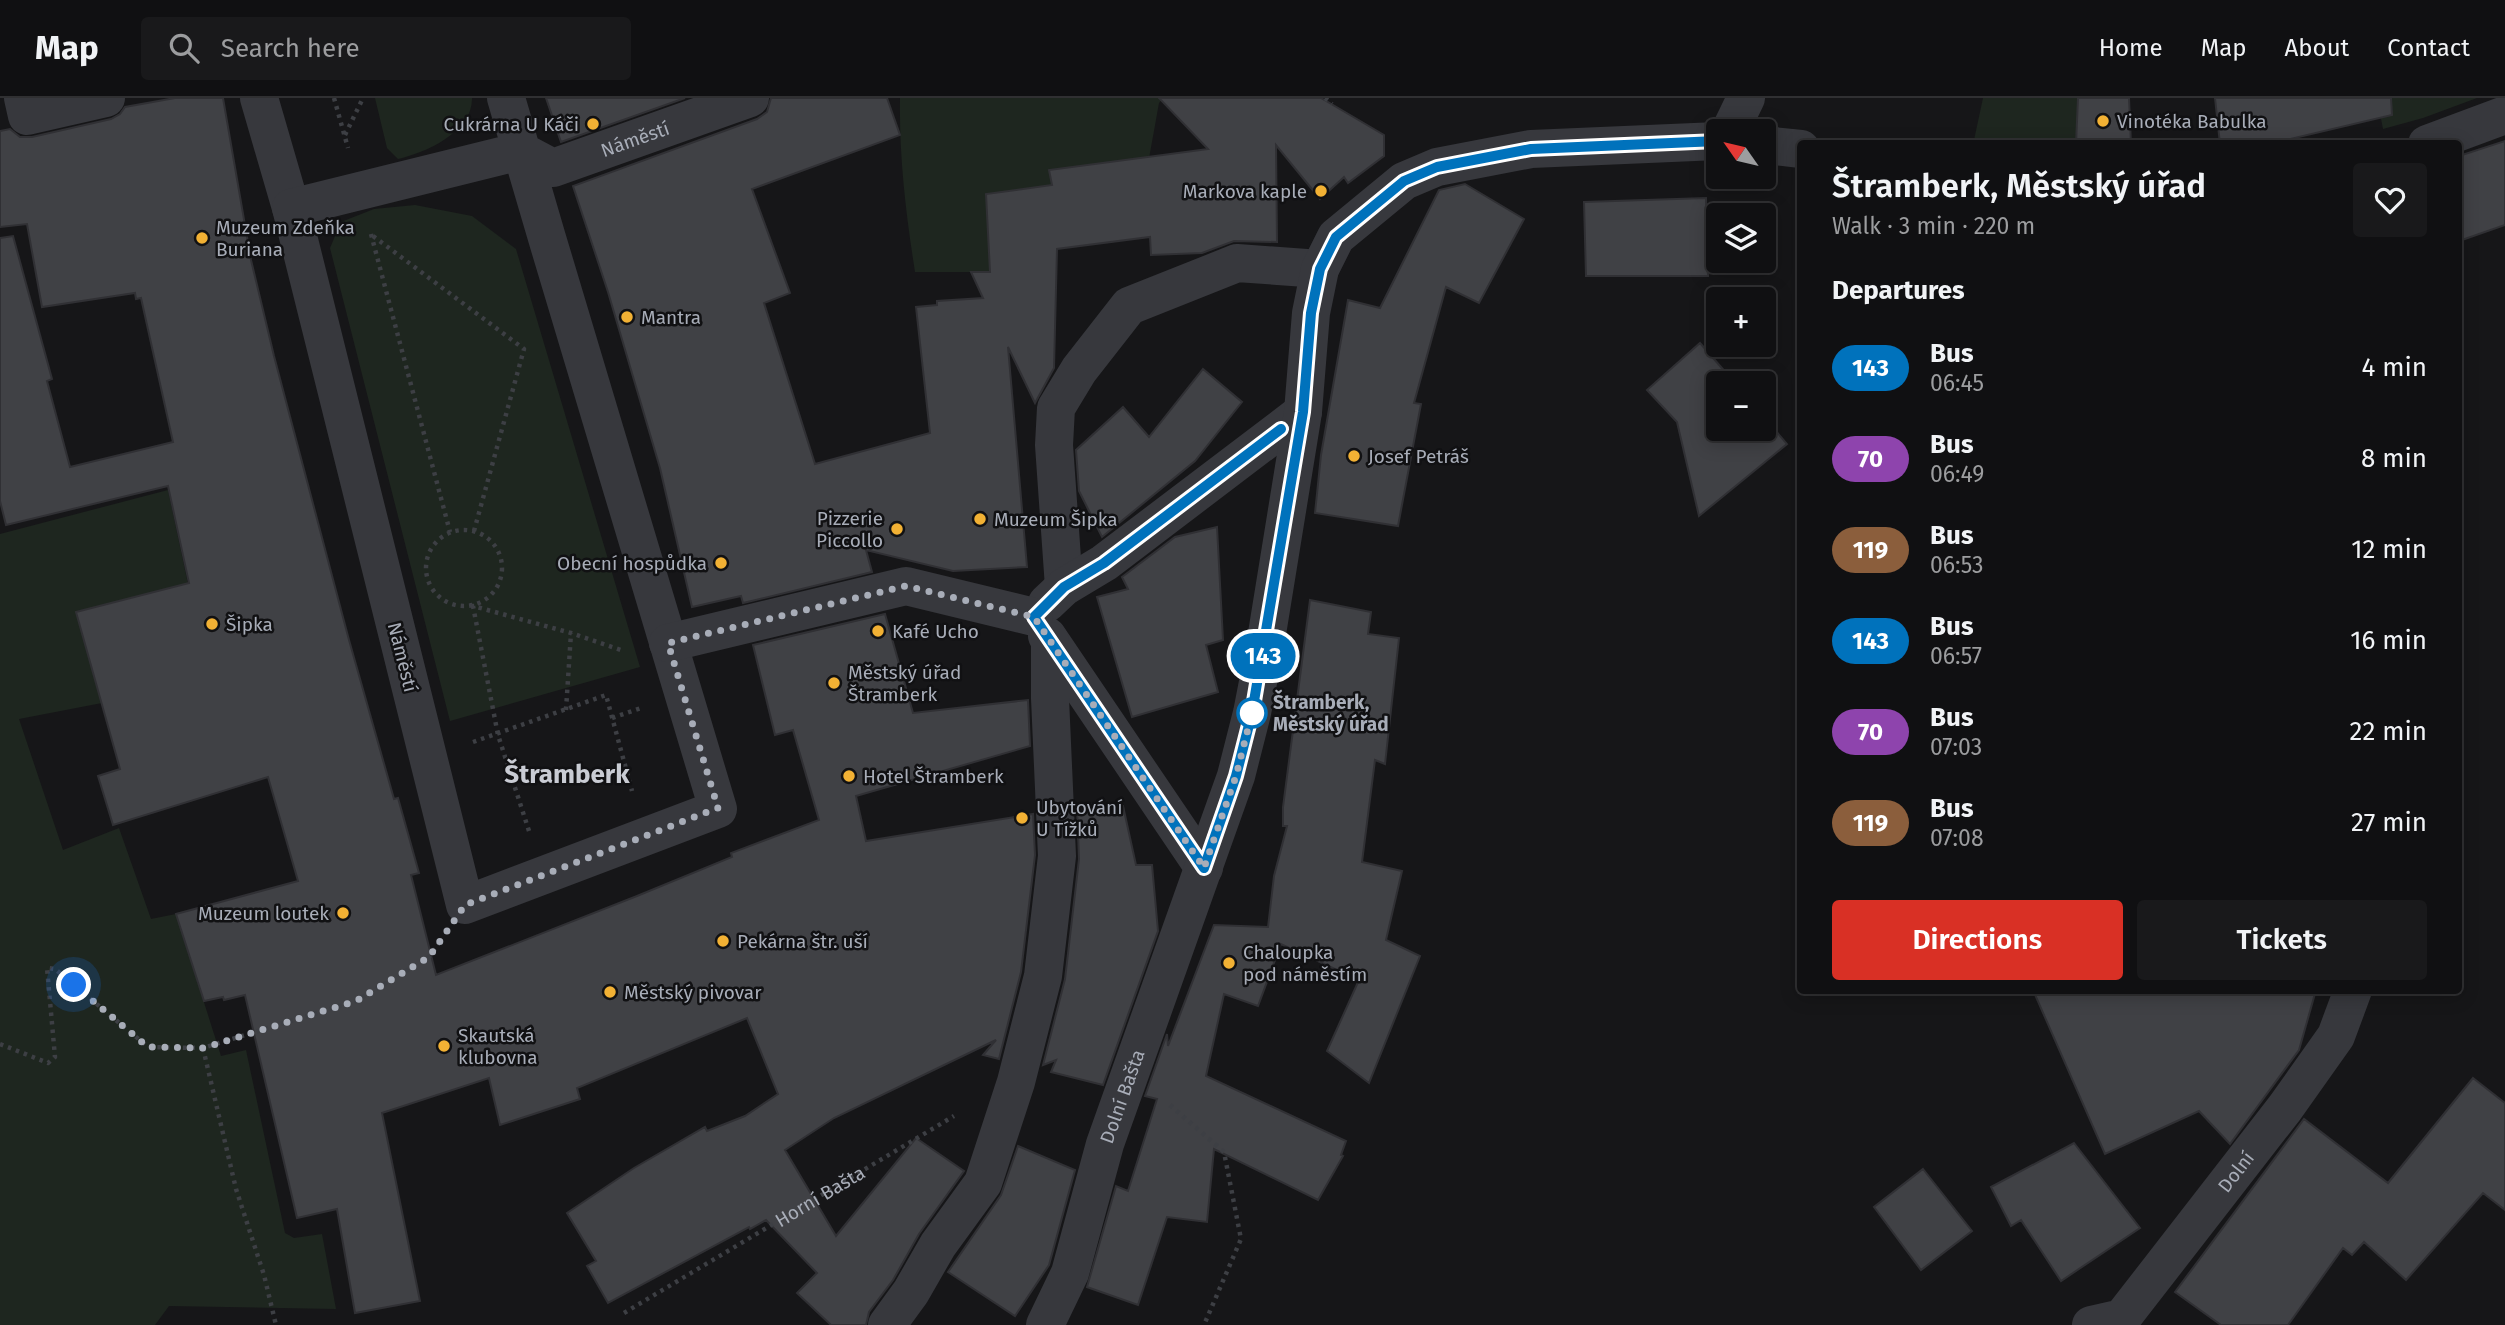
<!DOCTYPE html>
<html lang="en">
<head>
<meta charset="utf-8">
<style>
	:root { --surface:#101012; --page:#19191b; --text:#f1f3f6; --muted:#9c9d9f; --line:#303032; --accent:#d93025 }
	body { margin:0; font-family:"Fira Sans",sans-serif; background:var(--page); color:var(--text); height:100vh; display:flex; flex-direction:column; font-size:26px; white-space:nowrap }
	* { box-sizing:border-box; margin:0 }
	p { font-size:23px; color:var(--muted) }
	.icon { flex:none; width:38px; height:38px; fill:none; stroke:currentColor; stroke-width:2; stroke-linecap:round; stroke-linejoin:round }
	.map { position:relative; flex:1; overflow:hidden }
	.panel { position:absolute; left:1797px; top:42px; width:665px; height:854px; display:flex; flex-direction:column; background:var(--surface); border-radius:7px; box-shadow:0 4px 18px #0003,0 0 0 2px var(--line) }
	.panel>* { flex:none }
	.badge { padding:0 14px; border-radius:23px; font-size:24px; line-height:46px }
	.needle { width:46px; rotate:304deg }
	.buttons { position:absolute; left:1706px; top:21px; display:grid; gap:14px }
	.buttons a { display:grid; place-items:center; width:70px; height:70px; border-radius:7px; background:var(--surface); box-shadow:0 4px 18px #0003,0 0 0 2px var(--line); font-size:35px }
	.you { position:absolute; width:35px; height:35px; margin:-18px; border:5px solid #fff; border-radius:50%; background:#1a73e8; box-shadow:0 0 0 10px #1a73e833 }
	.map>.badge { position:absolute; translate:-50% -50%; box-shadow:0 0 0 4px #fff }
	h2 { padding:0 35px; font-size:26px; line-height:63px }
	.round { display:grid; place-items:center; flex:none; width:74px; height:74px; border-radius:7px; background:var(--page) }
	.head { display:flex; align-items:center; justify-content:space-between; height:119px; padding:0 35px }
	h1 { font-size:33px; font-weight:600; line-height:52px }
	.primary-button { display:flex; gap:14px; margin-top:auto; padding:14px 35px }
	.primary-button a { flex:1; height:80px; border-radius:7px; background:var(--accent); color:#fff; font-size:28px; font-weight:600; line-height:80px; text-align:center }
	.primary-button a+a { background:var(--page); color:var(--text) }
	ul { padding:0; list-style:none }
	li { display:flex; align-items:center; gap:21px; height:91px; padding:0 35px }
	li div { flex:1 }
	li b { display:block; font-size:26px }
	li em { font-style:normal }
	li .badge { min-width:77px; font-weight:700; text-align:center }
	header { display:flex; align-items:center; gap:42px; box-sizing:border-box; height:98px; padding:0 35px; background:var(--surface); border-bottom:2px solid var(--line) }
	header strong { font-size:33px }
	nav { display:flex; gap:38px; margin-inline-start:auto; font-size:24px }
	.search { width:490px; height:63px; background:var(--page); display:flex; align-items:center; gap:18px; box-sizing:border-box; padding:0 24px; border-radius:7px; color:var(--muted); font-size:26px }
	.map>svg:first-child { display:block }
</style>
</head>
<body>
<header>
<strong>Map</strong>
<div class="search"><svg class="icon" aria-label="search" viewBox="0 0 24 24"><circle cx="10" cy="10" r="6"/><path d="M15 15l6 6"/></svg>Search here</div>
<nav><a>Home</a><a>Map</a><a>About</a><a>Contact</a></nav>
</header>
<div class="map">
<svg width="2505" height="1227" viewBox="0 0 2505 1227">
	<rect width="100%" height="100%" fill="#161618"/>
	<path fill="#1e261f" d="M 375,0 L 472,0 C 473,34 425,55 398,61 L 387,50 Z
		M 900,0 L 1163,0 L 1159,5 L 1148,66 L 1049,73 L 1052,87 L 986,97 L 990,174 L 915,174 C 906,116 899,59 900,0 Z
		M 1983,0 L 2078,0 L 2076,45 L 2011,46 L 1974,42 Z
		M 2377,0 L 2477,0 L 2423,20 L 2383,31 Z
		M 415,107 L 472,118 L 516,151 L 640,569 L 450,623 L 330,150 L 341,124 L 374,111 Z
		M 168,392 L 188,486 L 77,514 L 102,605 L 19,621 L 63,752 L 119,730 L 151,821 L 176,816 L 221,958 L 246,952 L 285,1135 L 294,1140 L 322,1136 L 336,1211 L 169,1208 L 155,1227 L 0,1227 L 0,436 Z"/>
	<path fill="#404145" stroke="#303034" stroke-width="2" d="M 175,0 L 223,0 L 251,162 L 274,258 L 349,542 L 394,701 L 398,700 L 419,775 L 411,777 L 436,877 L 637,798 L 732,759 L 731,755 L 819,722 L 793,632 L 775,637 L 753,547 L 885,516 L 913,615 L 1028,602 L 1030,648 L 856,698 L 866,743 L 1033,716 L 1035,757 L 1021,874 L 999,961 L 983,957 L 996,942 L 834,1020 L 785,1052 L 836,1138 L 916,1040 L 964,1073 L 919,1136 L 893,1182 L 869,1214 L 866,1227 L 831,1227 L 797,1195 L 817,1175 L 766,1122 L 750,1131 L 749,1129 L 608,1205 L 587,1168 L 596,1163 L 567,1115 L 634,1070 L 705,1029 L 707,1033 L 745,1018 L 778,996 L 747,920 L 577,990 L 580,1001 L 500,1027 L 489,980 L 382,1015 L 420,1203 L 355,1215 L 337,1111 L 297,1120 L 245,897 L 224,902 L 223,899 L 204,903 L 176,816 L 298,783 L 268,679 L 113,727 L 98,678 L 120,671 L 76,514 L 189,485 L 168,388 L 6,427 L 0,403 L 0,140 L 13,138 L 52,281 L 47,283 L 70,369 L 173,344 L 141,200 L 136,201 L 135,195 L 42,209 L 27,126 L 0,129 L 0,33 L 10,31 L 20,39 L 32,39 L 111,21 L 120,16 L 125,9 Z
		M 546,0 L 685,0 L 561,44 Z
		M 771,0 L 887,0 L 900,37 L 752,91 L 790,195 L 764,205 L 815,366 L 930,335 L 916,209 L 937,207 L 937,203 L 983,200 L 971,174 L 990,174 L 986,96 L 1052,87 L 1049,72 L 1208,51 L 1159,0 L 1321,0 L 1384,37 L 1384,58 L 1348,85 L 1344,79 L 1320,101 L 1276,47 L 1277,144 L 1234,143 L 1202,155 L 1151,157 L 1150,139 L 1057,151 L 1054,270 L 1035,305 L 1008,249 L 1027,469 L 953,473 L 866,452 L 872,474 L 743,505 L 741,498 L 692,509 L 660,370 L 608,194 L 573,88 L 757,21 L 767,14 Z
		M 2078,0 L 2129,0 L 2131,46 L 2076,46 Z
		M 2215,0 L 2391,0 L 2392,17 L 2269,46 L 2220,46 Z
		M 2505,43 L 2505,127 L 2459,143 L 2459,58 Z
		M 1465,86 L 1524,121 L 1479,205 L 1446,189 L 1414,305 L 1421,306 L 1398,428 L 1315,415 L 1321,357 L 1348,202 L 1380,210 L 1439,92 Z
		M 1706,100 L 1708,178 L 1586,178 L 1584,104 Z
		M 1700,245 L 1735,285 L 1718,285 L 1718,331 L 1764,331 L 1764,319 L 1787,346 L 1699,418 L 1677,324 L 1647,292 Z
		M 1203,271 L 1242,304 L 1195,363 L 1102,439 L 1079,393 L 1076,352 L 1123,309 L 1149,339 Z
		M 1217,429 L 1223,542 L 1206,547 L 1218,594 L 1132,619 L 1097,499 L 1128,491 L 1122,479 L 1175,439 Z
		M 1310,502 L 1371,514 L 1368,536 L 1399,540 L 1385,666 L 1375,662 L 1362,764 L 1402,773 L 1386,842 L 1420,858 L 1369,985 L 1327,953 L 1359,882 L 1281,846 L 1258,908 L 1224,896 L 1206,978 L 1346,1043 L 1341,1057 L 1343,1058 L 1318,1102 L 1214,1051 L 1207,1124 L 1167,1119 L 1138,1207 L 1087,1189 L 1116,1088 L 1128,1093 L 1157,1001 L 1145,998 L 1167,936 L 1168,948 L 1214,827 L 1268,829 L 1274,778 L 1287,728 L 1283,728 L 1283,709 Z
		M 1093,706 L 1123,708 L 1136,767 L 1152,767 L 1158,833 L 1103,987 L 1051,974 L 1056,962 L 1043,967 L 1065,881 L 1079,761 L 1077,709 Z
		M 2033,892 L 2316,892 L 2299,952 L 2230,1046 L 2199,1013 L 2105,1056 Z
		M 2473,980 L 2505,1005 L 2505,1112 L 2483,1095 L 2406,1182 L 2364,1144 L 2352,1157 L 2343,1150 L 2288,1227 L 2221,1227 L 2175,1194 L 2304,1021 L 2388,1085 Z
		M 2074,1045 L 2140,1130 L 2061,1183 L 2021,1122 L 2011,1128 L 1991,1089 Z
		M 1018,1048 L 1075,1072 L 1049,1167 L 1015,1218 L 948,1174 L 1001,1097 Z
		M 1923,1071 L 1972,1133 L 1921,1172 L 1874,1109 Z"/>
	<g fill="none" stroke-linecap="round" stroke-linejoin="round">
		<g stroke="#3d3f44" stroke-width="4.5" stroke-dasharray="3.5 5" stroke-linecap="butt">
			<path d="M 334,0 L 348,50"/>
			<path d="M 1325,0 L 1332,6"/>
			<path d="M 345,37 L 363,0"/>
			<path d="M 371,136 L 450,434"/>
			<path d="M 373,138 L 524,251 L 474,433"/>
			<circle cx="464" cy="470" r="38"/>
			<path d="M 566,612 L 571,535"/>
			<path d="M 612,620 L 641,610"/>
			<path d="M 473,644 L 606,597 L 632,693"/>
			<path d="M 529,733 L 498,637 L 473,508 L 571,535 L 621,552"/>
			<path d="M 0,946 L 48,965 L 55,959 L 47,870 L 55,871 L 148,949 L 203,950 L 356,903 L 429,859 L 439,845"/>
			<path d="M 203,950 L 236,1091 L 264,1177 L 276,1227"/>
			<path d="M 1170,1007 L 1224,1054 L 1241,1141 L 1204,1227"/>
			<path id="s1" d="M 624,1215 L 954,1018"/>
		</g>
		<g stroke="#37383d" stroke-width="38">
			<path d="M 23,0 L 27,18 L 106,0"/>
			<path d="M 259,0 L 291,110"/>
			<path id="s2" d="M 506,0 L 547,140 L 718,711 L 465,807 L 291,110 L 521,53 L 553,70 L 750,0"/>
			<path d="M 1730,33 L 1746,0"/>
			<path d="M 2427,46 L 2505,17"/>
			<path d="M 1764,47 L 1801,51"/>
			<path d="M 1064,489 L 1054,347 L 1056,310 L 1079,272 L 1129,208 L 1237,165 L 1320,171"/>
			<path d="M 1047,505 L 1064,489 L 1104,465 L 1303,314"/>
			<path d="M 1047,538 L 1204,770"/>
			<path d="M 668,545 L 906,488 L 1034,519"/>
			<path d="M 887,1227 L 911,1194 L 938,1147 L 983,1085 L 1016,984 L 1043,878 L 1057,758 L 1050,600 L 1050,543"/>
			<path id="s3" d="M 1045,1227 L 1070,1175 L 1105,1046 L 1236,678 L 1252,615 L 1265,548 L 1303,314 L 1311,215 L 1320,171 L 1336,139 L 1404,83 L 1437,69 L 1531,51 L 1718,43"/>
			<path id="s4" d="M 2091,1227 L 2122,1220 L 2285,1010 L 2336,938 L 2353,892"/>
		</g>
	</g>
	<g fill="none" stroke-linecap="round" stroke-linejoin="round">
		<defs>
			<path id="line" d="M 1281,331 L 1104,465 L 1064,489 L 1034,519 L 1204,770 L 1236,678 L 1252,615 L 1303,314 L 1311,215 L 1320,171 L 1336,139 L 1404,83 L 1437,69 L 1531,51 L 1718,43"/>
		</defs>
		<use href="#line" stroke="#fff" stroke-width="16"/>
		<use href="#line" stroke="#0072bc" stroke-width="10"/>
		<path stroke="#a8adb8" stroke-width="7" stroke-dasharray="0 12.6" d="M 74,887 L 148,949 L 203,950 L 356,903 L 429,859 L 465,807 L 718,710 L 668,545 L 906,488 L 1034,519 L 1204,770 L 1236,678 L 1252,615"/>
	</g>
	<g fill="#f2b134" stroke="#111113" stroke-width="2.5">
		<circle cx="2103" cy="23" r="7"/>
		<circle cx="593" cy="26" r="7"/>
		<circle cx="1321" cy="93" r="7"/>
		<circle cx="202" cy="140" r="7"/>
		<circle cx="627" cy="219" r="7"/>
		<circle cx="1354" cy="358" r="7"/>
		<circle cx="980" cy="421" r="7"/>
		<circle cx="897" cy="431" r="7"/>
		<circle cx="721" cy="465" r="7"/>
		<circle cx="212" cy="526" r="7"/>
		<circle cx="878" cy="533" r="7"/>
		<circle cx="834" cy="585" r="7"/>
		<circle cx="849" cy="678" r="7"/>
		<circle cx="1022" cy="720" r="7"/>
		<circle cx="343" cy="815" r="7"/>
		<circle cx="723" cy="843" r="7"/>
		<circle cx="1229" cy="865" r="7"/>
		<circle cx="610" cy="894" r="7"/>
		<circle cx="444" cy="948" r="7"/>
	</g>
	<circle fill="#fff" stroke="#0072bc" stroke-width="3.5" cx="1252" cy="615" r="14"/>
	<g text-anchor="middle" stroke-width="5" stroke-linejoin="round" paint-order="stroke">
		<g font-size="19" fill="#a8adb8" stroke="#111113" text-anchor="start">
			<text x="2117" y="30">Vinotéka Babulka</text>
			<text x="579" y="33" text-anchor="end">Cukrárna U Káči</text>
			<text x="1307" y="100" text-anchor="end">Markova kaple</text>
			<text x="216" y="136">Muzeum Zdeňka<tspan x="216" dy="22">Buriana</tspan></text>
			<text x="641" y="226">Mantra</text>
			<text x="1368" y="365">Josef Petráš</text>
			<text x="883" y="427" text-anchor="end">Pizzerie<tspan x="883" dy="22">Piccollo</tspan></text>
			<text x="994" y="428">Muzeum Šipka</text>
			<text x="707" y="472" text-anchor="end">Obecní hospůdka</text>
			<text x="226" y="533">Šipka</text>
			<text x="892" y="540">Kafé Ucho</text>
			<text x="848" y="581">Městský úřad<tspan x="848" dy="22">Štramberk</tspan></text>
			<text x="863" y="685">Hotel Štramberk</text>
			<text x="1036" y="716">Ubytování<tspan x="1036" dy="22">U Tížků</tspan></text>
			<text x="329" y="822" text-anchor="end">Muzeum loutek</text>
			<text x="737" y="850">Pekárna štr. uší</text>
			<text x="1243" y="861">Chaloupka<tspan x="1243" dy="22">pod náměstím</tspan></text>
			<text x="624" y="901">Městský pivovar</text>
			<text x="458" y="944">Skautská<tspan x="458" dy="22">klubovna</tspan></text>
		</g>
		<g font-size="19" fill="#a8adb8" stroke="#111113">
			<text dy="7" stroke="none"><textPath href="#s2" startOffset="2091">Náměstí</textPath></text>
			<text transform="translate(403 559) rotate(76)" y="7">Náměstí</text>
			<text dy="7" stroke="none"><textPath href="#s3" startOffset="242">Dolní Bašta</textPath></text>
			<text dy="7" stroke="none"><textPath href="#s4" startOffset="217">Dolní</textPath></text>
			<text dy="7" stroke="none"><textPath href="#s1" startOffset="228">Horní Bašta</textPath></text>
		</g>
		<g font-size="19" font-weight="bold" fill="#a8adb8" stroke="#111113" text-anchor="start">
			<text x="1273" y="611">Štramberk,<tspan x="1273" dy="22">Městský úřad</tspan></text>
		</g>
		<g font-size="26" font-weight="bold" fill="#c9ccd4" stroke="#111113">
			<text x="567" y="685">Štramberk</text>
		</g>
	</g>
</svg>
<div class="buttons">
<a><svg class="needle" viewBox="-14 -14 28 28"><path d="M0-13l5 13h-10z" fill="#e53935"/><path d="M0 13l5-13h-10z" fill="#9c9d9f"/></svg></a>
<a><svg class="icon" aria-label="layers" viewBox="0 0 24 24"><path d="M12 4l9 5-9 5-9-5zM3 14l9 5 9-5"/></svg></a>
<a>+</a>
<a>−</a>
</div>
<div class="you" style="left:74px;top:887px"></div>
<b class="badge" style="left:1263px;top:558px;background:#0072bc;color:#fff">143</b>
<section class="panel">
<div class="head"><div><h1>Štramberk, Městský úřad</h1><p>Walk · 3 min · 220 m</p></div><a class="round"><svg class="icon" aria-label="heart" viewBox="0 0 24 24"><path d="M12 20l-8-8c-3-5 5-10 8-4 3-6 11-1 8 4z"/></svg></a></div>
<h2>Departures</h2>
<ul>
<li><span class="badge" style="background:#0072bc;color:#fff">143</span><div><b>Bus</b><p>06:45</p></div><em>4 min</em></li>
<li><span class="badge" style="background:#8e44ad;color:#fff">70</span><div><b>Bus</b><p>06:49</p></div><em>8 min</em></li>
<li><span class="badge" style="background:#8b5e3c;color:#fff">119</span><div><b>Bus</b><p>06:53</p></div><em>12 min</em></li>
<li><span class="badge" style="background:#0072bc;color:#fff">143</span><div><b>Bus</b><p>06:57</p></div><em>16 min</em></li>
<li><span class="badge" style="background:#8e44ad;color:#fff">70</span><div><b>Bus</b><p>07:03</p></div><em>22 min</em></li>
<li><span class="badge" style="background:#8b5e3c;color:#fff">119</span><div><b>Bus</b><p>07:08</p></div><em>27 min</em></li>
</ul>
<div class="primary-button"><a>Directions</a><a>Tickets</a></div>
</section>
</div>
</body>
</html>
